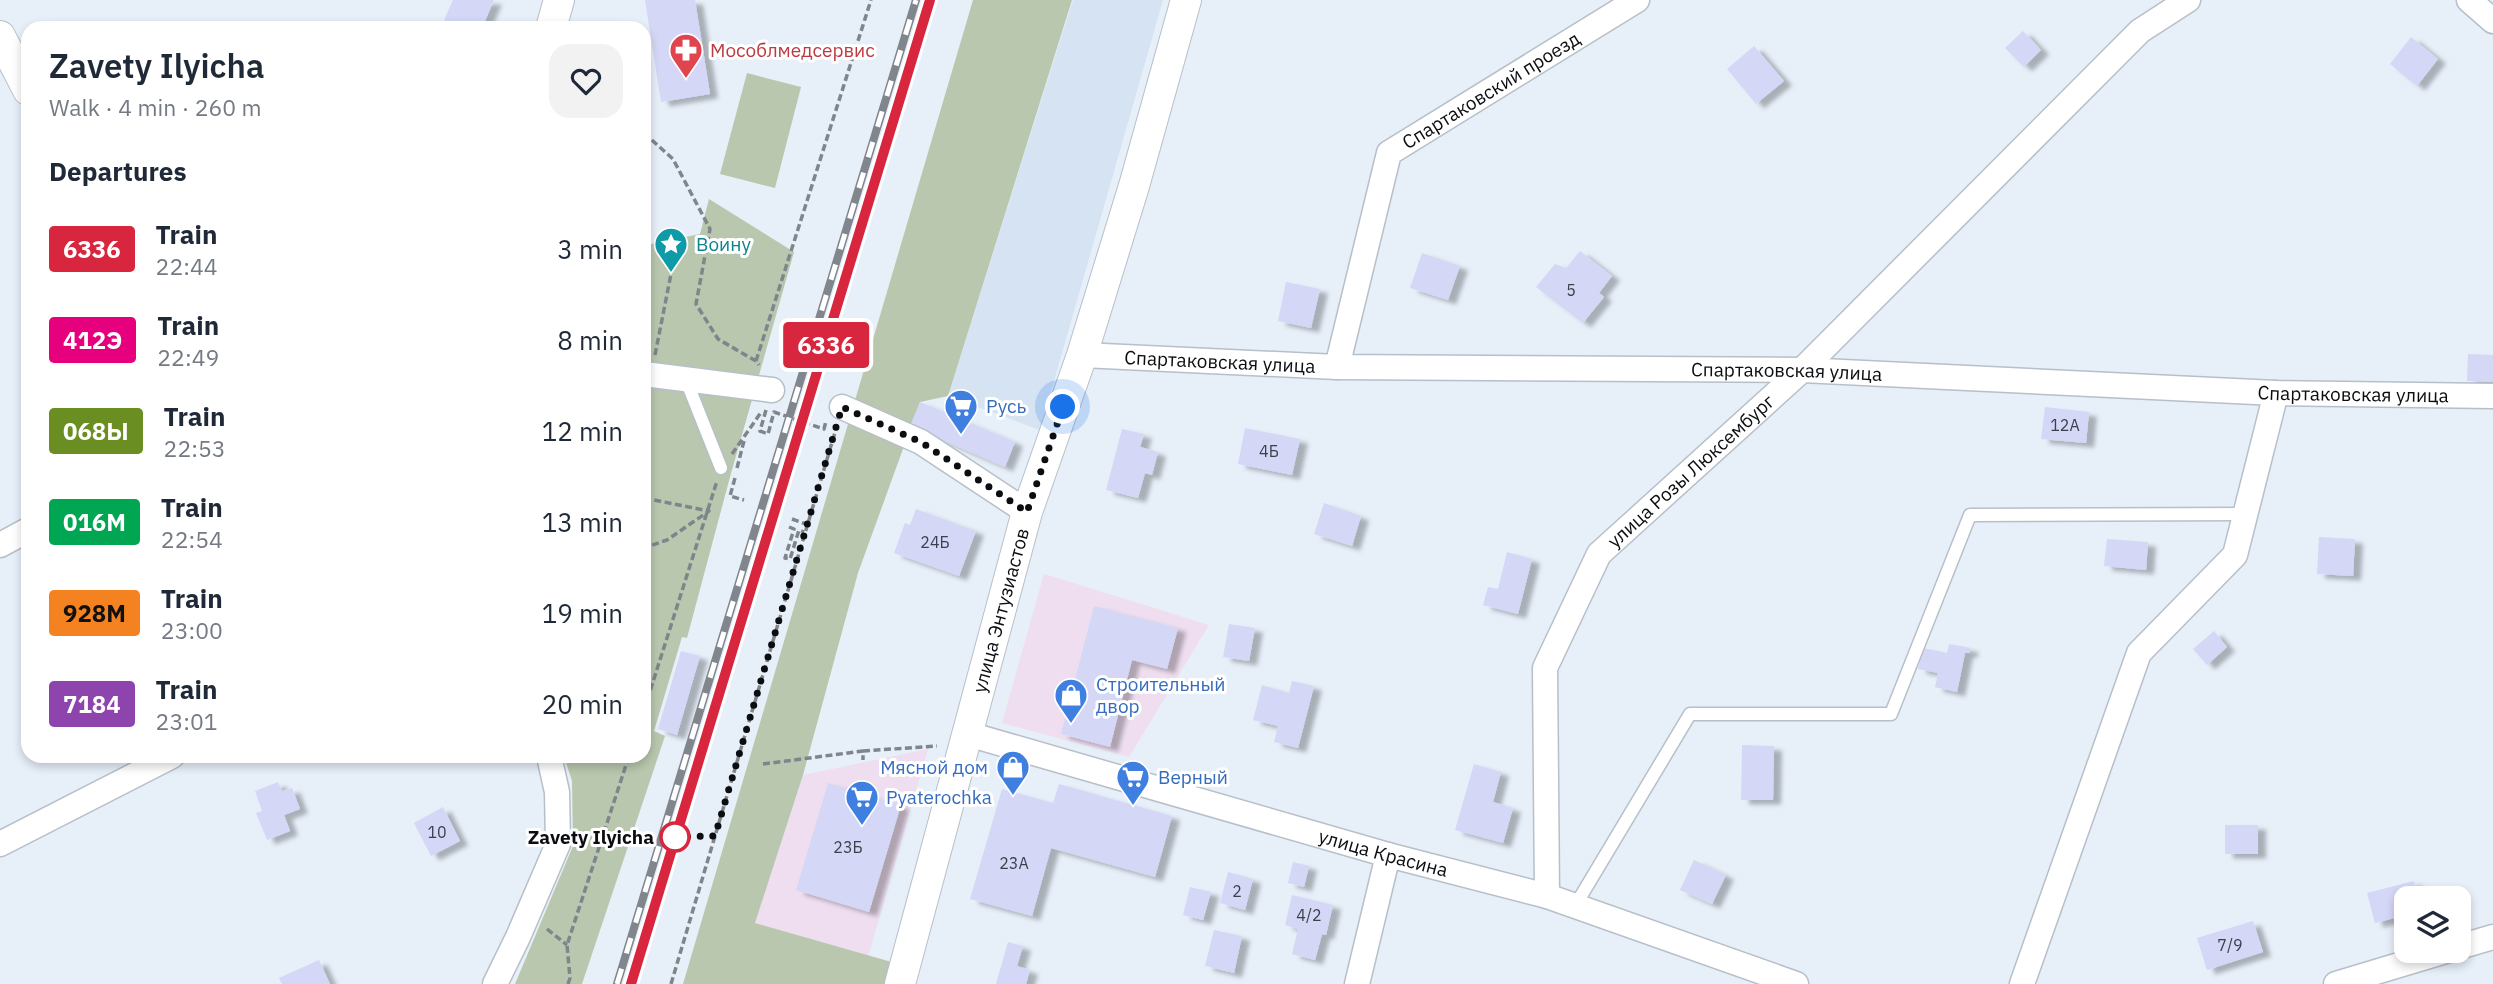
<!DOCTYPE html>
<html lang="en">
<head>
<meta charset="utf-8">
<style>
	:root { --surface:#fff; --page:#f2f2f3; --text:#1f2937; --muted:#747a83 }
	body { margin:0; font-family:"IBM Plex Sans",sans-serif; background:var(--page); color:var(--text); height:100vh; display:flex; flex-direction:column; font-size:26px; white-space:nowrap }
	* { box-sizing:border-box; margin:0 }
	p { font-size:23px; color:var(--muted) }
	.icon { flex:none; width:38px; height:38px; fill:none; stroke:currentColor; stroke-width:2; stroke-linecap:round; stroke-linejoin:round }
	.map { position:relative; flex:1; overflow:hidden }
	.details { position:absolute; left:21px; top:21px; width:630px; height:742px; display:flex; flex-direction:column; background:var(--surface); border-radius:21px; box-shadow:0 4px 10px #0003 }
	.details>* { flex:none }
	.badge { padding:0 14px; border-radius:5px; font-size:24px; line-height:46px }
	.fabs { position:absolute; left:2394px; top:886px; display:grid; gap:14px }
	.fabs a { display:grid; place-items:center; width:77px; height:77px; border-radius:14px; background:var(--surface); box-shadow:0 4px 10px #0003; font-size:35px }
	.you { position:absolute; width:35px; height:35px; margin:-18px; border:5px solid #fff; border-radius:50%; background:#1a73e8; box-shadow:0 0 0 10px #1a73e833 }
	.map>.badge { position:absolute; translate:-50% -50%; box-shadow:0 0 0 4px #fff }
	h2 { padding:0 28px; font-size:26px; line-height:63px }
	.round { display:grid; place-items:center; flex:none; width:74px; height:74px; border-radius:21px; background:var(--page) }
	.overview { display:flex; align-items:center; justify-content:space-between; height:119px; padding:0 28px }
	h1 { font-size:33px; font-weight:600; line-height:52px }
	ul { padding:0; list-style:none }
	li { display:flex; align-items:center; gap:21px; height:91px; padding:0 28px }
	li div { flex:1 }
	li b { display:block; font-size:26px }
	li em { font-style:normal }
	li .badge { min-width:77px; font-weight:700; text-align:center }
	.map>svg:first-child { display:block }
</style>
</head>
<body>
<div class="map">
<svg width="2493" height="984" viewBox="0 0 2493 984">
	<defs>
		<filter id="shadow"><feDropShadow dx="8" dy="4.5" stdDeviation="2" flood-color="#0004"/></filter>
	</defs>
	<rect width="100%" height="100%" fill="#e7eff9"/>
	<path fill="#eedef0" d="M 1044,574 L 1209,625 L 1129,757 L 1002,723 Z
		M 928,749 L 868,957 L 755,923 L 803,775 Z"/>
	<path fill="#d6e3f2" d="M 1073,0 L 1163,0 L 1040,430 L 948,396 Z"/>
	<path fill="#b9c7ae" d="M 973,0 L 1072,0 L 948,396 L 920,402 L 858,573 L 803,775 L 755,923 L 895,963 L 889,984 L 683,984 Z
		M 747,73 L 801,87 L 775,188 L 720,174 Z
		M 709,199 L 794,252 L 730,477 L 687,638 L 682,637 L 654,731 L 665,736 L 582,984 L 515,984 L 573,846 L 572,781 L 564,756 L 644,756 L 644,271 L 651,244 L 700,234 Z"/>
	<path fill="#d4d7f6" filter="url(#shadow)" d="M 453,0 L 494,0 L 482,28 L 462,28 L 444,20 Z
		M 645,0 L 695,0 L 710,94 L 661,102 Z
		M 2023,31 L 2041,50 L 2024,67 L 2005,48 Z
		M 2411,37 L 2438,59 L 2417,86 L 2390,64 Z
		M 1754,46 L 1784,81 L 1756,104 L 1727,69 Z
		M 1580,251 L 1612,276 L 1599,293 L 1604,297 L 1583,323 L 1536,287 L 1555,264 L 1566,268 Z
		M 1422,253 L 1460,266 L 1448,300 L 1410,288 Z
		M 1286,282 L 1320,289 L 1311,328 L 1278,321 Z
		M 2468,354 L 2493,355 L 2493,382 L 2467,381 Z
		M 920,402 L 1015,442 L 1005,467 L 910,426 Z
		M 2045,407 L 2089,412 L 2086,443 L 2041,439 Z
		M 1245,428 L 1300,439 L 1292,475 L 1238,464 Z
		M 1122,429 L 1144,434 L 1140,447 L 1158,452 L 1152,475 L 1145,473 L 1138,498 L 1106,490 Z
		M 1324,503 L 1361,516 L 1352,546 L 1314,534 Z
		M 916,509 L 976,531 L 959,576 L 894,553 L 905,523 L 910,525 Z
		M 2319,537 L 2355,539 L 2353,576 L 2317,574 Z
		M 2107,539 L 2148,542 L 2146,570 L 2104,566 Z
		M 1507,552 L 1532,559 L 1518,614 L 1483,605 L 1488,587 L 1498,589 Z
		M 1094,606 L 1178,628 L 1167,669 L 1132,660 L 1110,747 L 1061,734 Z
		M 1229,624 L 1255,628 L 1249,661 L 1223,657 Z
		M 2214,631 L 2227,647 L 2207,665 L 2193,649 Z
		M 1949,644 L 1971,648 L 1969,653 L 1965,653 L 1957,692 L 1935,687 L 1938,673 L 1918,669 L 1923,648 L 1947,653 Z
		M 681,651 L 700,656 L 677,735 L 658,729 Z
		M 1292,681 L 1314,686 L 1298,748 L 1274,742 L 1278,726 L 1253,720 L 1262,685 L 1289,693 Z
		M 1742,745 L 1774,746 L 1773,800 L 1741,800 Z
		M 1474,764 L 1501,772 L 1493,802 L 1513,808 L 1503,843 L 1455,830 Z
		M 278,782 L 282,791 L 292,788 L 300,809 L 284,815 L 290,831 L 267,840 L 256,813 L 262,811 L 255,791 Z
		M 828,783 L 901,805 L 869,912 L 796,890 Z
		M 1059,784 L 1172,816 L 1155,877 L 1051,848 L 1032,916 L 970,899 L 1002,789 L 1053,803 Z
		M 443,807 L 460,841 L 431,856 L 414,823 Z
		M 2225,825 L 2258,825 L 2258,854 L 2225,854 Z
		M 1694,860 L 1726,875 L 1712,904 L 1680,890 Z
		M 1293,862 L 1309,866 L 1304,887 L 1288,883 Z
		M 1228,872 L 1253,879 L 1245,910 L 1220,903 Z
		M 2414,881 L 2418,898 L 2406,898 L 2406,915 L 2375,923 L 2367,893 Z
		M 1190,887 L 1211,892 L 1203,920 L 1183,915 Z
		M 1292,895 L 1333,905 L 1326,935 L 1322,934 L 1315,960 L 1292,954 L 1298,929 L 1285,925 Z
		M 2253,921 L 2263,952 L 2207,970 L 2197,938 Z
		M 1214,930 L 1242,936 L 1234,973 L 1205,966 Z
		M 1008,942 L 1023,946 L 1017,966 L 1030,970 L 1026,984 L 996,984 Z
		M 319,960 L 330,984 L 282,984 L 279,978 Z"/>
	<g fill="none" stroke-linecap="round" stroke-linejoin="round">
		<defs>
			<path id="service" d="M 686,380 L 721,468
				M 1575,906 L 1690,714 L 1891,714 L 1970,515 L 2246,514"/>
			<g id="minor">
				<path d="M 2469,0 L 2493,21"/>
				<path id="s1" d="M 1082,355 L 1337,367 L 1802,370 L 2276,393 L 2493,396"/>
				<path id="s2" d="M 1337,367 L 1389,153 L 1637,0"/>
				<path d="M 644,374 L 772,390"/>
				<path d="M 842,407 L 921,442 L 1027,512"/>
				<path d="M 0,545 L 28,530"/>
				<path id="s3" d="M 968,734 L 1388,855 L 1547,896 L 1796,984"/>
				<path d="M 0,844 L 172,756"/>
				<path id="s4" d="M 1547,896 L 1545,668 L 1599,554 L 1802,370 L 2140,31 L 2188,0"/>
				<path d="M 2459,947 L 2493,937"/>
				<path d="M 495,984 L 518,937 L 558,844 L 557,792 L 549,756"/>
				<path d="M 1357,984 L 1388,855"/>
				<path d="M 2022,984 L 2139,653 L 2235,555 L 2276,393"/>
				<path d="M 2336,984 L 2449,950"/>
			</g>
			<g id="tertiary">
				<path d="M 551,28 L 559,0"/>
				<path d="M 0,36 L 28,90"/>
				<path id="s5" d="M 900,984 L 1027,512 L 1082,355 L 1134,186 L 1186,0"/>
			</g>
		</defs>
		<use href="#service" stroke="#b7bfc8" stroke-width="15"/>
		<use href="#minor" stroke="#b7bfc8" stroke-width="27"/>
		<use href="#tertiary" stroke="#b7bfc8" stroke-width="32"/>
		<path stroke="#7f858b" stroke-width="3.5" stroke-dasharray="7 3.5" stroke-linecap="butt" d="M 644,133 L 673,159 L 710,229 L 696,304 L 718,339 L 756,361 L 759,365
			M 655,355 L 671,274
			M 756,361 L 871,0
			M 766,410 L 760,431 L 768,434 L 774,412 L 824,429 L 826,421
			M 732,454 L 762,411
			M 737,468 L 744,441
			M 735,478 L 730,496 L 744,500
			M 644,498 L 709,511 L 667,540 L 644,548
			M 792,519 L 806,524
			M 789,527 L 794,529 L 785,558 L 790,559 L 799,530 L 804,532
			M 644,710 L 717,481
			M 863,751 L 937,746
			M 763,764 L 863,751 L 863,760
			M 547,929 L 567,945
			M 568,984 L 570,978 L 567,945 L 629,756
			M 671,984 L 836,429"/>
		<use href="#service" stroke="#fff" stroke-width="12"/>
		<use href="#minor" stroke="#fff" stroke-width="24"/>
		<use href="#tertiary" stroke="#fff" stroke-width="30"/>
		<defs>
			<path id="rail" d="M 617,984 L 916,0
				M 631,984 L 930,0"/>
		</defs>
		<use href="#rail" stroke="#81868d" stroke-width="8"/>
		<use href="#rail" stroke="#fff" stroke-width="5" stroke-dasharray="16" stroke-linecap="butt"/>
	</g>
	<g fill="none" stroke-linecap="round" stroke-linejoin="round">
		<defs>
			<path id="line" d="M 631,984 L 930,0"/>
		</defs>
		<use href="#line" stroke="#fff" stroke-width="16"/>
		<use href="#line" stroke="#d7263d" stroke-width="10"/>
		<path stroke="#0b0d10" stroke-width="7" stroke-dasharray="0 12.6" d="M 675,837 L 715,836 L 842,407 L 921,442 L 1027,512 L 1063,407"/>
	</g>
	<defs>
		<symbol id="pharmacy-pin" viewBox="-11 -11 22 30"><path d="M0 17L-7.5 6A9.5 9.5 0 1 1 7.5 6Z" fill="#e0444e" stroke="#fff"/><path d="M-2-6h4v4h4v4h-4v4h-4v-4h-4v-4h4Z" fill="#fff"/></symbol>
		<symbol id="sight-pin" viewBox="-11 -11 22 30"><path d="M0 17L-7.5 6A9.5 9.5 0 1 1 7.5 6Z" fill="#0f9aa8" stroke="#fff"/><path d="M0-6L1.8-2.2L6-1.7L2.9 1.2L3.7 5.4L0 3.3L-3.7 5.4L-2.9 1.2L-6-1.7L-1.8-2.2Z" fill="#fff"/></symbol>
		<symbol id="supermarket-pin" viewBox="-11 -11 22 30"><path d="M0 17L-7.5 6A9.5 9.5 0 1 1 7.5 6Z" fill="#3f7fe0" stroke="#fff"/><path d="M-6-5.5h2.5l.6 2H6L4.5 2H-2.5L-4.4-4H-6ZM-1.5 3.2a1.3 1.3 0 1 0 .1 0ZM3 3.2a1.3 1.3 0 1 0 .1 0Z" fill="#fff"/></symbol>
		<symbol id="shop-pin" viewBox="-11 -11 22 30"><path d="M0 17L-7.5 6A9.5 9.5 0 1 1 7.5 6Z" fill="#3f7fe0" stroke="#fff"/><path d="M-5-2.5h2.3a2.7 3.5 0 0 1 5.4 0H5L5.5 6h-11ZM-1.5-2.5h3a1.5 2.3 0 0 0-3 0Z" fill="#fff"/></symbol>
	</defs>
	<g fill-rule="evenodd">
		<use href="#pharmacy-pin" x="667" y="31" width="38" height="52"/>
		<use href="#sight-pin" x="652" y="225" width="38" height="52"/>
		<use href="#supermarket-pin" x="942" y="387" width="38" height="52"/>
		<use href="#shop-pin" x="1052" y="676" width="38" height="52"/>
		<use href="#shop-pin" x="994" y="748" width="38" height="52"/>
		<use href="#supermarket-pin" x="1114" y="758" width="38" height="52"/>
		<use href="#supermarket-pin" x="843" y="778" width="38" height="52"/>
	</g>
	<circle fill="#fff" stroke="#d7263d" stroke-width="3.5" cx="675" cy="837" r="14"/>
	<g text-anchor="middle" stroke-width="6" stroke-linejoin="round" paint-order="stroke">
		<g font-size="16" fill="#3d404a">
			<text x="1571" y="296">5</text>
			<text x="2065" y="431">12А</text>
			<text x="1269" y="457">4Б</text>
			<text x="935" y="548">24Б</text>
			<text x="437" y="838">10</text>
			<text x="848" y="853">23Б</text>
			<text x="1014" y="869">23А</text>
			<text x="1237" y="897">2</text>
			<text x="1309" y="921">4/2</text>
			<text x="2230" y="951">7/9</text>
		</g>
		<g font-size="19" fill="#be3a42" stroke="#fff" text-anchor="start">
			<text x="710" y="57">Мособлмедсервис</text>
		</g>
		<g font-size="19" fill="#0b0d10" stroke="#fff">
			<text dy="7" stroke="none"><textPath href="#s2" startOffset="340">Спартаковский проезд</textPath></text>
			<text dy="7" stroke="none"><textPath href="#s1" startOffset="138">Спартаковская улица</textPath></text>
			<text dy="7" stroke="none"><textPath href="#s1" startOffset="705">Спартаковская улица</textPath></text>
			<text dy="7" stroke="none"><textPath href="#s1" startOffset="1272">Спартаковская улица</textPath></text>
			<text dy="7" stroke="none"><textPath href="#s4" startOffset="478">улица Розы Люксембург</textPath></text>
			<text dy="7" stroke="none"><textPath href="#s5" startOffset="387">улица Энтузиастов</textPath></text>
			<text dy="7" stroke="none"><textPath href="#s3" startOffset="432">улица Красина</textPath></text>
		</g>
		<g font-size="19" fill="#0d838f" stroke="#fff" text-anchor="start">
			<text x="696" y="251">Воину</text>
		</g>
		<g font-size="19" fill="#366cbe" stroke="#fff" text-anchor="start">
			<text x="986" y="413">Русь</text>
			<text x="1096" y="691">Строительный<tspan x="1096" dy="22">двор</tspan></text>
			<text x="988" y="774" text-anchor="end">Мясной дом</text>
			<text x="1158" y="784">Верный</text>
			<text x="886" y="804">Pyaterochka</text>
		</g>
		<g font-size="19" font-weight="bold" fill="#0b0d10" stroke="#fff" text-anchor="end">
			<text x="654" y="844">Zavety Ilyicha</text>
		</g>
	</g>
</svg>
<div class="fabs">
<a><svg class="icon" aria-label="layers" viewBox="0 0 24 24"><path d="M12 4l9 5-9 5-9-5zM3 14l9 5 9-5"/></svg></a>
</div>
<div class="you" style="left:1063px;top:407px"></div>
<b class="badge" style="left:826px;top:345px;background:#d7263d;color:#fff">6336</b>
<section class="details">
<div class="overview"><div><h1>Zavety Ilyicha</h1><p>Walk · 4 min · 260 m</p></div><a class="round"><svg class="icon" aria-label="heart" viewBox="0 0 24 24"><path d="M12 20l-8-8c-3-5 5-10 8-4 3-6 11-1 8 4z"/></svg></a></div>
<h2>Departures</h2>
<ul>
<li><span class="badge" style="background:#d7263d;color:#fff">6336</span><div><b>Train</b><p>22:44</p></div><em>3 min</em></li>
<li><span class="badge" style="background:#e6007e;color:#fff">412Э</span><div><b>Train</b><p>22:49</p></div><em>8 min</em></li>
<li><span class="badge" style="background:#6b8e23;color:#fff">068Ы</span><div><b>Train</b><p>22:53</p></div><em>12 min</em></li>
<li><span class="badge" style="background:#00a651;color:#fff">016М</span><div><b>Train</b><p>22:54</p></div><em>13 min</em></li>
<li><span class="badge" style="background:#f58220;color:#111">928М</span><div><b>Train</b><p>23:00</p></div><em>19 min</em></li>
<li><span class="badge" style="background:#8e44ad;color:#fff">7184</span><div><b>Train</b><p>23:01</p></div><em>20 min</em></li>
</ul>
</section>
</div>
</body>
</html>
